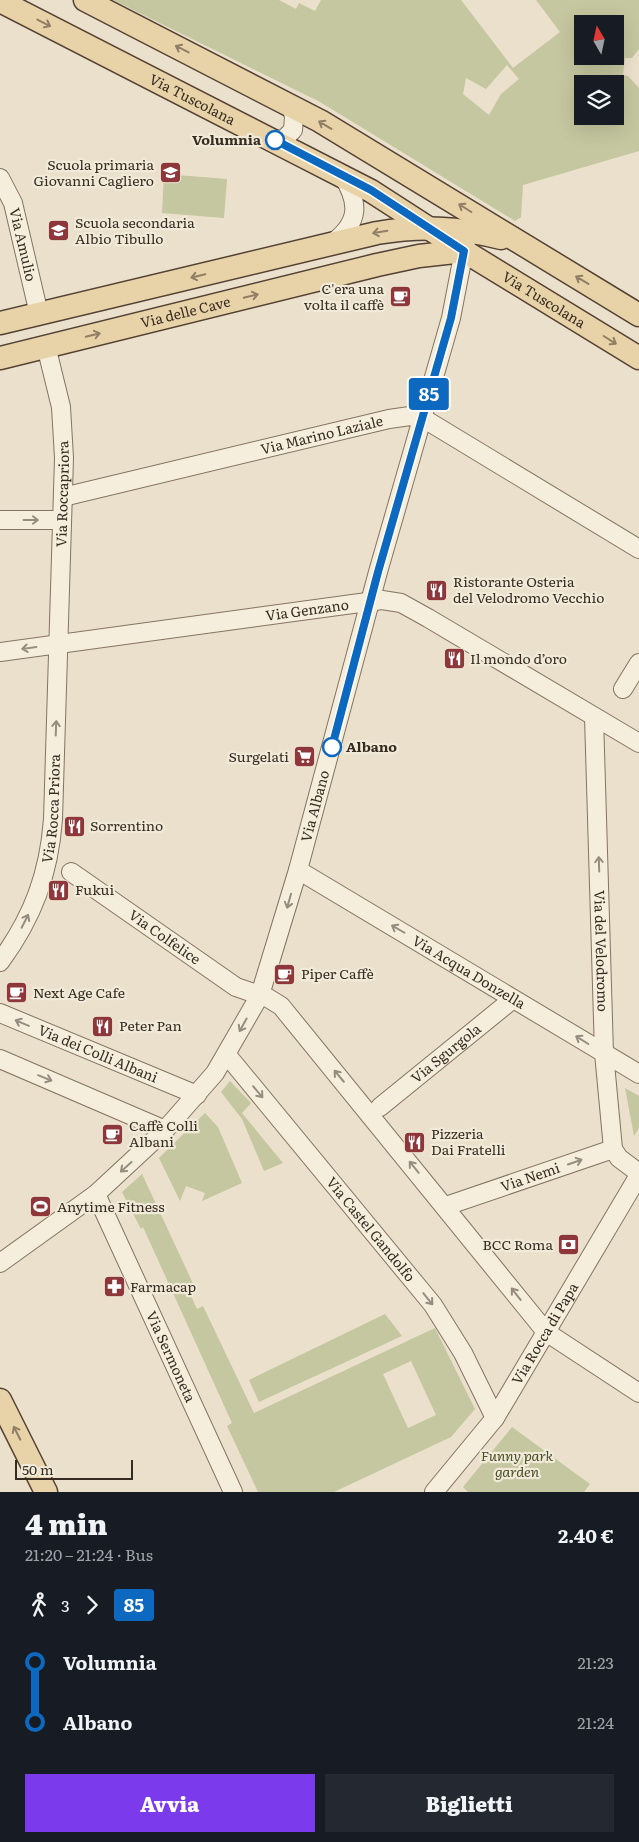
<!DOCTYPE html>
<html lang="it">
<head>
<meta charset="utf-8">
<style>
	:root { --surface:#171b24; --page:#242831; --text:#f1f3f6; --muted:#9ea1a6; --accent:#7c3aed }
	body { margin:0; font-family:Literata,serif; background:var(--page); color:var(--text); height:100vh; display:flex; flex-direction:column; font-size:19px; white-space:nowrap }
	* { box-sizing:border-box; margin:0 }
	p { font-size:16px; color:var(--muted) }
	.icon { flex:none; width:28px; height:28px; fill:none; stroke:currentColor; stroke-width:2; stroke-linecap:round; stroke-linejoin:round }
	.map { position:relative; height:1492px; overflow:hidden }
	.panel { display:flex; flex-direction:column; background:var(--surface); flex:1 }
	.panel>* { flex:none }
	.badge { padding:0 10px; border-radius:4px; font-size:18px; line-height:32px }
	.needle { width:32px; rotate:351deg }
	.controls { position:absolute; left:574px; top:15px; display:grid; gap:10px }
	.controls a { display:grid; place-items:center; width:50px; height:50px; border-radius:0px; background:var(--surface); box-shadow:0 5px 20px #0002; font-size:25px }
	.scale { position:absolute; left:15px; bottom:12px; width:118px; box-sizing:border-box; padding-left:5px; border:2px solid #372c22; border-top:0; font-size:14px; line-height:18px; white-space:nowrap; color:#372c22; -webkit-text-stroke:4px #f2ead9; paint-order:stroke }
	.map>.badge { position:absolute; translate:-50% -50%; box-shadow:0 0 0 2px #fff }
	.legs { display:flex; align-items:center; gap:8px; height:55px; padding:0 25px; font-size:16px }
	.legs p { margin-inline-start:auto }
	.headline { display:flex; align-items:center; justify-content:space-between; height:85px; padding:0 25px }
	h1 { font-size:28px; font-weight:800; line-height:38px }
	.action { display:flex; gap:10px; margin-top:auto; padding:10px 25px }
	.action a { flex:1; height:58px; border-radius:0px; background:var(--accent); color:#fff; font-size:20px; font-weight:800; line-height:58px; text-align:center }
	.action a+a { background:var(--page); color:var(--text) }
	ul { padding:0 25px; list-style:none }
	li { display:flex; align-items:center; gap:18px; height:60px; font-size:19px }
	li i { display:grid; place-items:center; width:8px; height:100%; margin:0 6px; background:currentColor }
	li i::after { content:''; width:12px; height:12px; margin:-6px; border:4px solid; border-radius:50%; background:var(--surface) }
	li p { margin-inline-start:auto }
	li:first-child i { background:linear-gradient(#0000 50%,currentColor 0) }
	li:last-child i { background:linear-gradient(currentColor 50%,#0000 0) }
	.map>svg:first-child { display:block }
</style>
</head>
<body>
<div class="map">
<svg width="639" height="1492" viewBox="0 0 639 1492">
	<rect width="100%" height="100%" fill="#eae0cb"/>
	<path fill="#c4c79f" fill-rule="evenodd" d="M 113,0 L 279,0 L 296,9 L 299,3 L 315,11 L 321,0 L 461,0 L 513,68 L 560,32 L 536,0 L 639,0 L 639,49 L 632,58 L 625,58 L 623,75 L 628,76 L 639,88 L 639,151 L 523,185 L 521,217 L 515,221 L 320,102 ZM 582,24 L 615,24 L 615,56 L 582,56 ZM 507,65 L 519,79 L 501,94 L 489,115 L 463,94 L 466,78 L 486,89 ZM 582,84 L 615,84 L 615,116 L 582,116 Z
		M 164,174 L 227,179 L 224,218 L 162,213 Z
		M 230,1081 L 251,1103 L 242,1113 L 283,1163 L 264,1171 L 242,1119 L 221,1092 Z
		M 625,1088 L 639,1096 L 639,1128 L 634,1136 Z
		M 205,1113 L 218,1127 L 242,1183 L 202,1201 L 205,1193 L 186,1186 L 180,1201 L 159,1158 Z
		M 142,1174 L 197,1292 L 191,1296 L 197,1309 L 203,1306 L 254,1413 L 435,1328 L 475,1409 L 451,1437 L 334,1492 L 258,1492 L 227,1426 L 232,1423 L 143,1227 L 141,1229 L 122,1192 ZM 411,1361 L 436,1415 L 408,1428 L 383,1374 Z
		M 385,1314 L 402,1336 L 259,1402 L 249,1380 Z
		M 512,1427 L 590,1484 L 584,1492 L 468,1492 L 463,1487 Z"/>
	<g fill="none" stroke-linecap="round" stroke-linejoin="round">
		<defs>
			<g id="minor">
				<path d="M 275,140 L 284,139 L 293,130 L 294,117 L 291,105"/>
				<path id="s1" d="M 0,178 L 13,203 L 39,314"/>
				<path d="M 331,244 C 360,223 360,203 342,175"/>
				<path id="s2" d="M 63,497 L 389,419 L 410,416 L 426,420 L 639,549"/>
				<path d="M 0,520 L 62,520"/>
				<path id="s3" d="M 0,652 L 382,600 L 401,603 L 428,618 L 639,743"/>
				<path d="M 623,689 L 639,663"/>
				<path id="s4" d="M 594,717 L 604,1053 L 613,1149 L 619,1158 L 639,1173"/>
				<path id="s5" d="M 298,870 L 639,1074"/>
				<path id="s6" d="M 71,872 L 236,987 L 268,998 L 281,1006 L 546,1332 L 639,1393"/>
				<path id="s7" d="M 0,962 C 33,917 49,874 53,819 L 64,458 L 61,407 L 46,346"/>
				<path id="s8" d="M 0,1013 L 197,1095"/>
				<path id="s9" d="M 227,1055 L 433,1305 L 463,1353 L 495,1418"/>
				<path d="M 0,1059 L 165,1130"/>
				<path id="s10" d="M 380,1107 L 513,999"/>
				<path id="s11" d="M 96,1194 L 233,1492"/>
				<path id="s12" d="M 446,1206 L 613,1149"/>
				<path id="s13" d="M 0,1263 L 96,1194 L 165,1130 L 215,1073 L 260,995 L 298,870 L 378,572 L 451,318 L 466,240"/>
				<path id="s14" d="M 434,1492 L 495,1418 L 639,1175"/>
			</g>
			<g id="major">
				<path d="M 85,0 L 320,121 L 639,315"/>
				<path id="s15" d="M 0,1 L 371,191 L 464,251 L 639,358"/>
				<path d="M 0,323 L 377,233 C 420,226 458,227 501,238"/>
				<path id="s16" d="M 0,358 L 377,265 L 419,256 L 464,251"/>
				<path d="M 0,1400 L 46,1492"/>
			</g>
		</defs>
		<use href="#minor" stroke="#857361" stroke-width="20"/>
		<use href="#major" stroke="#544234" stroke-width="25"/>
		<use href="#minor" stroke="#f6eedd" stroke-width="18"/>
		<use href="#major" stroke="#e8d2a8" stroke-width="22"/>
	</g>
	<defs><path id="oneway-shaft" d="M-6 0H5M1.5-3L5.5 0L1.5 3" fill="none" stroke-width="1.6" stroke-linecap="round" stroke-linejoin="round" transform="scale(1.25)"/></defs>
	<g stroke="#907f65">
		<use href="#oneway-shaft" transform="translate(44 23) rotate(27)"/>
		<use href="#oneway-shaft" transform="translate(182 49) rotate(-153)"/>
		<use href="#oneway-shaft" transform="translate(325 125) rotate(-149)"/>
		<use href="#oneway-shaft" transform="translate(465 208) rotate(-148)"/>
		<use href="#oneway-shaft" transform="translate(380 232) rotate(170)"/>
		<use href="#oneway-shaft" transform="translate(198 276) rotate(166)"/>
		<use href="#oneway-shaft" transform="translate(582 280) rotate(-149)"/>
		<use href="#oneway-shaft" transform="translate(251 296) rotate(-14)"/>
		<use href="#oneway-shaft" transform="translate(93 335) rotate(-14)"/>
		<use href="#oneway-shaft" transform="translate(610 340) rotate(32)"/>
		<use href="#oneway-shaft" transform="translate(17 1433) rotate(-117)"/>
	</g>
	<g stroke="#968d80">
		<use href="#oneway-shaft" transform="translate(31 520)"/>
		<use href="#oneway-shaft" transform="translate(29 648) rotate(172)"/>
		<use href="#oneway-shaft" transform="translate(56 728) rotate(-88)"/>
		<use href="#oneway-shaft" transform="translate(599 864) rotate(-92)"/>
		<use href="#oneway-shaft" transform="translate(289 901) rotate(106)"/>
		<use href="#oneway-shaft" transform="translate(25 921) rotate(-63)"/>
		<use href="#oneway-shaft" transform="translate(398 929) rotate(-150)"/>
		<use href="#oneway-shaft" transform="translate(22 1023) rotate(-157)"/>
		<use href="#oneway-shaft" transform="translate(243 1025) rotate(119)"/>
		<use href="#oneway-shaft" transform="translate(582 1040) rotate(-148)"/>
		<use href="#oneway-shaft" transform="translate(339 1076) rotate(-130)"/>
		<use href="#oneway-shaft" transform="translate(45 1078) rotate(22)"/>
		<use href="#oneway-shaft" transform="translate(258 1092) rotate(50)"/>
		<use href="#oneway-shaft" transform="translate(575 1162) rotate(-19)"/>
		<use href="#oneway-shaft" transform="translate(126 1167) rotate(138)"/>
		<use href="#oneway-shaft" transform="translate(414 1167) rotate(-129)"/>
		<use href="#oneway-shaft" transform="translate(516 1294) rotate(-128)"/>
		<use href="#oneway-shaft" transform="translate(428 1299) rotate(51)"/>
	</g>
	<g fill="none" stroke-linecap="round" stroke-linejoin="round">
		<defs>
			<path id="line-1" d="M 275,140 L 371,190 L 464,251 L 451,318 L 378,572 L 332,747"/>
		</defs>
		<use href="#line-1" stroke="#fff" stroke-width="11"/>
		<use href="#line-1" stroke="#0c69bf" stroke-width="8"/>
	</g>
	<defs>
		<symbol id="school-square" viewBox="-11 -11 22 22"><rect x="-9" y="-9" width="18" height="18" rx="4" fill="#8d373b" stroke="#f2ead9"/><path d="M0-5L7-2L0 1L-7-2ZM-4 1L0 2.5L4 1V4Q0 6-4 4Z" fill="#fff"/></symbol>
		<symbol id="cafe-square" viewBox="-11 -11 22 22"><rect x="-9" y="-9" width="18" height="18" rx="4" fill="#8d373b" stroke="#f2ead9"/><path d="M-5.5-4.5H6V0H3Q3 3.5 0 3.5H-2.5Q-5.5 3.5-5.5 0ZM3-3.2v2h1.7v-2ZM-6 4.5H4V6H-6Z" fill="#fff"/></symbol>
		<symbol id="restaurant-square" viewBox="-11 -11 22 22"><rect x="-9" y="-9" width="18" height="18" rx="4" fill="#8d373b" stroke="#f2ead9"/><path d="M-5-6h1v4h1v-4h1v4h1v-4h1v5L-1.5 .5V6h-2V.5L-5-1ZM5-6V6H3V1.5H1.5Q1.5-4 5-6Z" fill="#fff"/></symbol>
		<symbol id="supermarket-square" viewBox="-11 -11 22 22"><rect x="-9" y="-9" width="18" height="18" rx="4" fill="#8d373b" stroke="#f2ead9"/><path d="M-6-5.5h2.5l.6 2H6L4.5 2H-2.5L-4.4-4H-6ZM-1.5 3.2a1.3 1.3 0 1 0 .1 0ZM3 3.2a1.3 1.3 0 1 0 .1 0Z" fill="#fff"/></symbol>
		<symbol id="stadium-square" viewBox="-11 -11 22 22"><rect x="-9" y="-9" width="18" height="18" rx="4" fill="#8d373b" stroke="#f2ead9"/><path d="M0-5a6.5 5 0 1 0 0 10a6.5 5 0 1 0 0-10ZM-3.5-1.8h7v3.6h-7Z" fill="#fff"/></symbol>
		<symbol id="bank-square" viewBox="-11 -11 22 22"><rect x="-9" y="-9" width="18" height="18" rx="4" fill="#8d373b" stroke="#f2ead9"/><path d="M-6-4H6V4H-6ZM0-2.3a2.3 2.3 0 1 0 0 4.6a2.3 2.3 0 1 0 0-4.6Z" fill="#fff"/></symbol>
		<symbol id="pharmacy-square" viewBox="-11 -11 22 22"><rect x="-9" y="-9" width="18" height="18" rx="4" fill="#8d373b" stroke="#f2ead9"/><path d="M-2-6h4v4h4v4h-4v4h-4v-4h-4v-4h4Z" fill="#fff"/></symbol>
	</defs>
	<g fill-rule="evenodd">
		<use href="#school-square" x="158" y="160" width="25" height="25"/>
		<use href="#school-square" x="46" y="218" width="25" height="25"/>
		<use href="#cafe-square" x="388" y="284" width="25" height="25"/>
		<use href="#restaurant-square" x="424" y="578" width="25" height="25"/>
		<use href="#restaurant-square" x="442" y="646" width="25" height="25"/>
		<use href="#supermarket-square" x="292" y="744" width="25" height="25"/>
		<use href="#restaurant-square" x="62" y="814" width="25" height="25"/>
		<use href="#restaurant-square" x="46" y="878" width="25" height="25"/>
		<use href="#cafe-square" x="272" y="962" width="25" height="25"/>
		<use href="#cafe-square" x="4" y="980" width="25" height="25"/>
		<use href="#restaurant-square" x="90" y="1014" width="25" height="25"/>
		<use href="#cafe-square" x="100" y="1122" width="25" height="25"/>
		<use href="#restaurant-square" x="402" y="1130" width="25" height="25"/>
		<use href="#stadium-square" x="28" y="1194" width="25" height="25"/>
		<use href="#bank-square" x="556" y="1232" width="25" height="25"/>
		<use href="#pharmacy-square" x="102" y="1274" width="25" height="25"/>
	</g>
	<g fill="#fff" stroke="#0c69bf" stroke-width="2.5">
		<circle cx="275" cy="140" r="9"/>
		<circle cx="332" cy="747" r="9"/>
	</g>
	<g text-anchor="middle" stroke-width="4.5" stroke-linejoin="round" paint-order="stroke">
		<g font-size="14" fill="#372c22" stroke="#f2ead9">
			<text dy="5" stroke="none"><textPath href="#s15" startOffset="216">Via Tuscolana</textPath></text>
			<text dy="5" stroke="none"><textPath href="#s1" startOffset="71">Via Amulio</textPath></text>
			<text dy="5" stroke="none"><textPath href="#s15" startOffset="621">Via Tuscolana</textPath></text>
			<text dy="5" stroke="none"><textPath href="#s16" startOffset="191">Via delle Cave</textPath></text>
			<text dy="5" stroke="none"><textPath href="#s2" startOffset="266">Via Marino Laziale</textPath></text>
			<text dy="5" stroke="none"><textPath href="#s7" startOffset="480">Via Roccapriora</textPath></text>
			<text dy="5" stroke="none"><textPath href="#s3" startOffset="310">Via Genzano</textPath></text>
			<text dy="5" stroke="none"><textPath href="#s13" startOffset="575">Via Albano</textPath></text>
			<text dy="5" stroke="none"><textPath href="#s7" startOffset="165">Via Rocca Priora</textPath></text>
			<text dy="5" stroke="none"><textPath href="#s6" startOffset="114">Via Colfelice</textPath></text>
			<text dy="5" stroke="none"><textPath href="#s4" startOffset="234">Via del Velodromo</textPath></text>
			<text dy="5" stroke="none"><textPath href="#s5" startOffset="199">Via Acqua Donzella</textPath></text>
			<text dy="5" stroke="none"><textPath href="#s10" startOffset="85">Via Sgurgola</textPath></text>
			<text dy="5" stroke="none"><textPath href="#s8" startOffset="106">Via dei Colli Albani</textPath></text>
			<text dy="5" stroke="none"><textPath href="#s12" startOffset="89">Via Nemi</textPath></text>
			<text dy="5" stroke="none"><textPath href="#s9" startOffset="226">Via Castel Gandolfo</textPath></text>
			<text dy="5" stroke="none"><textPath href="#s14" startOffset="194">Via Rocca di Papa</textPath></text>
			<text dy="5" stroke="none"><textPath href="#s11" startOffset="179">Via Sermoneta</textPath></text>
		</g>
		<g font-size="14" font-weight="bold" fill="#372c22" stroke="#f2ead9" text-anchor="end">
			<text x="261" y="145">Volumnia</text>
			<text x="346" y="752" text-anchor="start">Albano</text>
		</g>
		<g font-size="14" fill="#372c22" stroke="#f2ead9" text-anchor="start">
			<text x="154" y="170" text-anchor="end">Scuola primaria<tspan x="154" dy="16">Giovanni Cagliero</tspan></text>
			<text x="75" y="228">Scuola secondaria<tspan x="75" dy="16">Albio Tibullo</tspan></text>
			<text x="384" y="294" text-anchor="end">C'era una<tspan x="384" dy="16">volta il caffè</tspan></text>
			<text x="453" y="587">Ristorante Osteria<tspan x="453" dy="16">del Velodromo Vecchio</tspan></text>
			<text x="470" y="664">Il mondo d’oro</text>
			<text x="289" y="762" text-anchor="end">Surgelati</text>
			<text x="90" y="831">Sorrentino</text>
			<text x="75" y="895">Fukui</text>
			<text x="301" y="979">Piper Caffè</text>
			<text x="33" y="998">Next Age Cafe</text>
			<text x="119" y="1031">Peter Pan</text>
			<text x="129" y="1131">Caffè Colli<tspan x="129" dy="16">Albani</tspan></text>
			<text x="431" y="1139">Pizzeria<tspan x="431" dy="16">Dai Fratelli</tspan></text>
			<text x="57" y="1212">Anytime Fitness</text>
			<text x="553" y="1250" text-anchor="end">BCC Roma</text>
			<text x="130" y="1292">Farmacap</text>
		</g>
		<g font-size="14" font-style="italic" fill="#49512b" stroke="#f2ead9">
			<text x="517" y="1461">Funny park<tspan x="517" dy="16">garden</tspan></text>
		</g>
	</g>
</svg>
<div class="controls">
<a><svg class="needle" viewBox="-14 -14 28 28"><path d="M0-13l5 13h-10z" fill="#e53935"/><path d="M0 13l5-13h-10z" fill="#9ea1a6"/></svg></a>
<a><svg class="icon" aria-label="layers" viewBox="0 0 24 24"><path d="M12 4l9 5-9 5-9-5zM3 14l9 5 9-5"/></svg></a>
</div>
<div class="scale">50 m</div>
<b class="badge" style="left:429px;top:394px;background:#0c69bf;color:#fff">85</b>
</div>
<section class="panel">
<div class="headline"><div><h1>4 min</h1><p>21:20 – 21:24 · Bus</p></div><b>2.40 €</b></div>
<div class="legs"><svg class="icon" aria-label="walk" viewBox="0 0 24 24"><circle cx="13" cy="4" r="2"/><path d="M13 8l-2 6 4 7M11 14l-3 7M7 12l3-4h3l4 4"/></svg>3<svg class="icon" aria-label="forward" viewBox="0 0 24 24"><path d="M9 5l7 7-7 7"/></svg><b class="badge" style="background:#0c69bf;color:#fff">85</b></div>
<ul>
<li><i style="color:#0c69bf"></i><b>Volumnia</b><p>21:23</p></li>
<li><i style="color:#0c69bf"></i><b>Albano</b><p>21:24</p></li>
</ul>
<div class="action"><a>Avvia</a><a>Biglietti</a></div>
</section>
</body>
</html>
